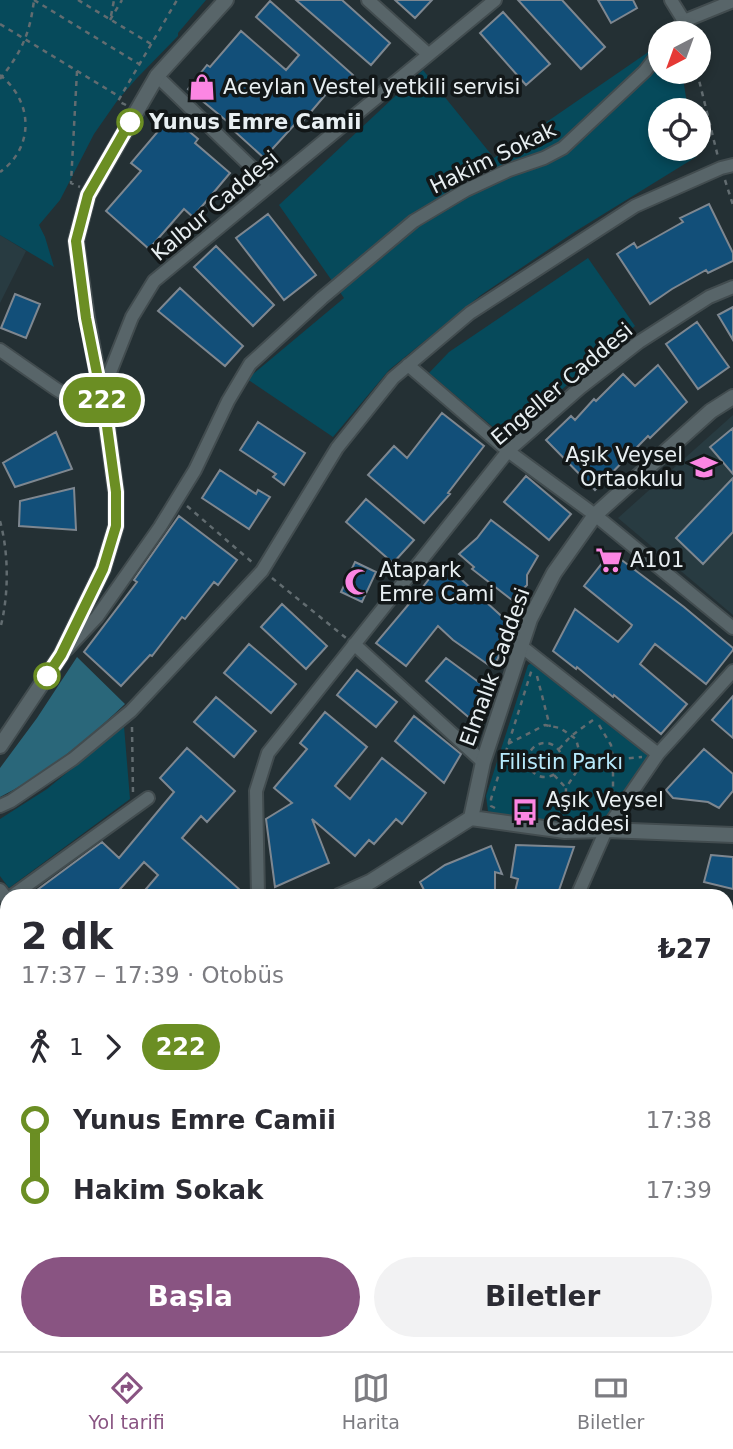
<!DOCTYPE html>
<html lang="tr">
<head>
<meta charset="utf-8">
<style>
	:root { --surface:#fff; --page:#f2f2f3; --text:#2b2b33; --muted:#7c7c81; --line:#e1e1e2; --accent:#895482 }
	body { margin:0; font-family:"DejaVu Sans",sans-serif; background:var(--page); color:var(--text); height:100vh; display:flex; flex-direction:column; font-size:26px; white-space:nowrap }
	* { box-sizing:border-box; margin:0 }
	p { font-size:23px; color:var(--muted) }
	.icon { flex:none; width:38px; height:38px; fill:none; stroke:currentColor; stroke-width:2; stroke-linecap:round; stroke-linejoin:round }
	.map { position:relative; flex:1; overflow:hidden }
	.side { position:absolute; left:0px; top:889px; width:733px; height:462px; display:flex; flex-direction:column; background:var(--surface); border-radius:21px 21px 0 0; box-shadow:0 4px 10px #0003 }
	.side>* { flex:none }
	.badge { padding:0 14px; border-radius:23px; font-size:24px; line-height:46px }
	.needle { width:46px; rotate:221deg }
	.fabs { position:absolute; left:648px; top:21px; display:grid; gap:14px }
	.fabs a { display:grid; place-items:center; width:63px; height:63px; border-radius:50%; background:var(--surface); box-shadow:0 4px 10px #0003; font-size:35px }
	.map>.badge { position:absolute; translate:-50% -50%; box-shadow:0 0 0 4px #fff }
	.legs { display:flex; align-items:center; gap:10px; height:77px; padding:0 21px; font-size:23px }
	.legs p { margin-inline-start:auto }
	.summary { display:flex; align-items:center; justify-content:space-between; height:119px; padding:0 21px }
	h1 { font-size:38px; font-weight:600; line-height:52px }
	.primary-button { display:flex; gap:14px; margin-top:auto; padding:14px 21px }
	.primary-button a { flex:1; height:80px; border-radius:42px; background:var(--accent); color:#fff; font-size:28px; font-weight:600; line-height:80px; text-align:center }
	.primary-button a+a { background:var(--page); color:var(--text) }
	ul { padding:0 21px; list-style:none }
	li { display:flex; align-items:center; gap:24px; height:70px; font-size:26px }
	li i { display:grid; place-items:center; width:10px; height:100%; margin:0 9px; background:currentColor }
	li i::after { content:''; width:18px; height:18px; margin:-9px; border:5px solid; border-radius:50%; background:var(--surface) }
	li p { margin-inline-start:auto }
	li:first-child i { background:linear-gradient(#0000 50%,currentColor 0) }
	li:last-child i { background:linear-gradient(currentColor 50%,#0000 0) }
	.tab-bar { display:flex; justify-content:space-around; align-items:center; height:98px; border-top:2px solid var(--line); background:var(--surface); font-size:19px; color:var(--muted) }
	.tab-bar a { display:grid; justify-items:center; gap:4px }
	.tab-bar .on { color:var(--accent) }
	.map>svg:first-child { display:block }
</style>
</head>
<body>
<div class="map">
<svg width="733" height="1351" viewBox="0 0 733 1351">
	<rect width="100%" height="100%" fill="#243034"/>
	<path fill="#283b41" d="M 0,235 L 26,251 L 0,303 Z
		M 733,415 L 733,615 L 618,518 Z"/>
	<path fill="#064a5b" d="M 0,0 L 206,0 L 178,33 L 178,36 L 137,78 L 117,101 L 94,134 L 60,200 L 39,225 L 45,237 L 54,267 L 0,235 Z
		M 660,44 L 660,72 L 682,72 L 688,110 L 660,110 L 660,149 L 695,149 L 696,157 L 576,231 L 481,295 L 389,370 L 333,437 L 247,379 L 344,298 L 279,205 L 423,70 L 494,158 Z
		M 588,258 L 635,326 L 506,438 L 429,373 L 449,352 Z
		M 534,662 L 646,751 L 650,758 L 605,823 C 566,825 525,823 488,811 L 486,796 L 528,665 Z
		M 124,726 L 130,799 L 9,888 L 0,876 L 0,819 L 47,789 Z"/>
	<path fill="#2a677a" d="M 77,657 L 125,704 C 88,739 46,774 0,797 L 0,768 L 37,718 Z"/>
	<path fill="#124f79" stroke="#7e8790" stroke-width="2" d="M 296,0 L 342,0 L 390,43 L 371,65 Z
		M 395,0 L 432,0 L 415,18 Z
		M 518,0 L 562,0 L 605,47 L 581,69 Z
		M 598,0 L 633,0 L 637,8 L 611,23 Z
		M 270,1 L 353,75 L 338,92 L 332,87 L 299,126 L 296,123 L 264,158 L 232,129 L 234,127 L 188,89 L 207,65 L 210,67 L 241,31 L 286,70 L 299,55 L 256,17 Z
		M 503,12 L 550,64 L 526,85 L 480,33 Z
		M 171,116 L 198,139 L 195,143 L 230,173 L 193,217 L 184,209 L 149,249 L 106,211 L 141,171 L 131,163 Z
		M 709,204 L 733,253 L 733,261 L 708,273 L 706,270 L 672,289 L 650,304 L 617,254 L 634,243 L 637,248 L 683,222 L 680,218 Z
		M 268,214 L 316,275 L 284,300 L 236,238 Z
		M 216,246 L 274,305 L 253,326 L 194,267 Z
		M 180,288 L 243,346 L 225,366 L 158,311 Z
		M 15,294 L 40,304 L 26,338 L 1,328 Z
		M 733,307 L 733,340 L 718,315 Z
		M 697,322 L 729,367 L 698,389 L 666,344 Z
		M 658,365 L 687,402 L 650,438 L 648,436 L 595,490 L 546,440 L 571,416 L 575,420 L 594,399 L 596,401 L 623,374 L 635,386 Z
		M 442,413 L 484,446 L 448,493 L 450,494 L 424,523 L 368,475 L 394,446 L 407,458 Z
		M 258,422 L 305,453 L 284,485 L 273,477 L 276,474 L 240,450 Z
		M 733,428 L 733,474 L 710,447 Z
		M 56,432 L 72,469 L 15,487 L 3,463 Z
		M 220,470 L 256,494 L 258,490 L 270,497 L 249,529 L 202,498 Z
		M 526,476 L 571,514 L 549,540 L 504,502 Z
		M 733,478 L 733,532 L 703,564 L 676,538 Z
		M 74,488 L 76,530 L 19,526 L 20,501 Z
		M 366,499 L 414,540 L 393,563 L 346,522 Z
		M 179,516 L 237,560 L 218,585 L 214,582 L 185,619 L 182,617 L 152,656 L 150,655 L 121,686 L 84,652 L 137,582 L 134,580 Z
		M 491,520 L 538,556 L 527,575 L 527,585 L 512,600 L 472,569 L 474,567 L 459,554 L 477,538 Z
		M 611,552 L 684,607 L 733,648 L 733,650 L 706,684 L 655,644 L 640,664 L 687,704 L 661,734 L 614,695 L 613,697 L 577,667 L 576,669 L 553,651 L 575,609 L 618,642 L 631,627 L 632,625 L 584,586 Z
		M 355,562 L 376,572 L 362,602 L 341,592 Z
		M 440,565 L 444,568 L 445,567 L 462,580 L 509,623 L 498,658 L 493,668 L 453,640 L 438,626 L 406,666 L 376,643 L 419,592 L 435,599 L 422,588 Z
		M 282,604 L 327,646 L 306,669 L 261,627 Z
		M 249,644 L 296,684 L 271,713 L 224,673 Z
		M 446,658 L 488,689 L 473,721 L 426,681 Z
		M 357,670 L 397,702 L 376,727 L 337,695 Z
		M 733,696 L 733,738 L 712,720 Z
		M 216,697 L 256,731 L 234,757 L 194,722 Z
		M 325,712 L 367,747 L 335,786 L 350,799 L 382,758 L 426,793 L 402,824 L 396,819 L 374,844 L 369,840 L 355,856 L 312,819 L 329,863 L 275,887 L 266,819 L 292,803 L 274,788 L 307,749 L 300,743 Z
		M 414,716 L 461,754 L 444,783 L 395,741 Z
		M 187,748 L 235,791 L 207,822 L 201,816 L 182,838 L 240,890 L 234,896 L 140,896 L 158,875 L 144,862 L 114,896 L 29,896 L 102,842 L 119,858 L 174,792 L 160,778 Z
		M 704,749 L 733,774 L 733,791 L 719,808 L 708,802 L 673,798 L 666,790 Z
		M 516,845 L 574,847 L 557,896 L 514,896 L 518,879 L 511,877 Z
		M 491,846 L 502,874 L 495,872 L 495,896 L 427,896 L 420,882 L 445,865 Z
		M 711,855 L 733,857 L 733,889 L 704,882 Z"/>
	<g fill="none" stroke-linecap="round" stroke-linejoin="round">
		<defs>
			<path id="minor" d="M 368,0 L 428,54
				M 671,0 L 684,21
				M 674,33 L 684,21 L 733,1
				M 157,76 L 270,185
				M 0,350 L 56,389 L 106,419
				M 408,365 L 508,451 L 595,515 L 733,628
				M 101,395 L 132,317 L 154,281 L 495,0
				M 354,644 L 483,762
				M 521,646 L 658,754
				M 67,649 L 97,617 L 160,527 L 195,470 L 228,401 L 250,364 L 322,298 L 414,221 L 466,190 L 509,170 L 544,158 L 563,148 L 645,71 L 660,52
				M 0,806 L 11,801 L 73,759 L 131,711 L 262,571 L 337,448 L 393,378 L 470,313 L 635,206 L 721,168 L 733,165
				M 0,890 L 7,899
				M 12,896 L 148,798
				M 258,896 L 256,791 L 268,753 L 508,451 L 580,388 L 639,342 L 709,297 L 733,287
				M 577,896 L 606,830 L 658,754 L 733,671
				M 726,961 L 733,963
				M 726,1088 L 733,1089
				M 726,1290 L 733,1296
				M 0,1312 L 7,1324
				M 20,1344 L 24,1351
				M 384,1344 L 391,1351
				M 600,1344 L 608,1351
				M 192,1351 L 203,1344"/>
			<path id="tertiary" d="M 0,746 L 61,655 L 103,569 L 116,526 L 116,492 L 106,419 L 87,318 L 76,241 L 88,195 L 157,76 L 226,0
				M 471,818 L 483,762 L 530,619 L 554,573 L 595,515 L 711,411 L 733,397
				M 339,896 L 370,882 L 471,818 L 565,831 L 606,830 L 733,835
				M 0,1063 L 7,1059
				M 0,1103 L 7,1110
				M 0,1127 L 7,1134
				M 207,1344 L 211,1351"/>
		</defs>
		<use href="#minor" stroke="#424c4f" stroke-width="16"/>
		<use href="#tertiary" stroke="#424c4f" stroke-width="18"/>
		<path stroke="#626c70" stroke-width="2.5" stroke-dasharray="5 5" stroke-linecap="butt" d="M 34,0 L 139,64
			M 78,0 L 151,44
			M 111,16 L 114,0
			M 110,20 L 122,0
			M 0,24 L 120,97
			M 77,71 L 71,183 L 80,187
			M 697,72 L 718,157
			M 0,75 C 33,101 35,147 0,172
			M 0,79 C 21,53 30,34 34,0
			M 126,105 L 118,101 L 177,0
			M 725,180 L 733,205
			M 187,506 L 253,563
			M 0,521 C 9,554 9,596 0,629
			M 272,578 L 346,638
			M 537,676 L 550,727
			M 599,725 L 611,745 L 613,760 L 613,795
			M 132,727 L 133,794
			M528 760a17 17 0 1 1 34 0a17 17 0 1 1-34 0Z
			M 508,744 L 545,725 L 560,728 L 576,739 L 581,758 L 578,769 L 566,788 L 565,817
			M 559,749 L 571,736 L 593,720
			M 579,763 L 642,757
			M 554,775 L 566,788
			M 495,808 L 491,806 L 491,799 L 532,669"/>
		<use href="#minor" stroke="#586569" stroke-width="12"/>
		<use href="#tertiary" stroke="#586569" stroke-width="14"/>
	</g>
	<g fill="none" stroke-linecap="round" stroke-linejoin="round">
		<defs>
			<path id="line-1" d="M 47,676 L 61,655 L 103,569 L 116,526 L 116,492 L 106,419 L 86,318 L 76,241 L 88,195 L 130,122"/>
		</defs>
		<use href="#line-1" stroke="#fff" stroke-width="16"/>
		<use href="#line-1" stroke="#6b8e23" stroke-width="10"/>
	</g>
	<defs>
		<symbol id="shop-bare" viewBox="-9 -9 18 18"><path d="M-5-2.5h2.3a2.7 3.5 0 0 1 5.4 0H5L5.5 6h-11ZM-1.5-2.5h3a1.5 2.3 0 0 0-3 0Z" fill="#fc86e3" stroke="#121718" stroke-width="2.5" paint-order="stroke"/></symbol>
		<symbol id="school-bare" viewBox="-9 -9 18 18"><path d="M0-5L7-2L0 1L-7-2ZM-4 1L0 2.5L4 1V4Q0 6-4 4Z" fill="#fc86e3" stroke="#121718" stroke-width="2.5" paint-order="stroke"/></symbol>
		<symbol id="supermarket-bare" viewBox="-9 -9 18 18"><path d="M-6-5.5h2.5l.6 2H6L4.5 2H-2.5L-4.4-4H-6ZM-1.5 3.2a1.3 1.3 0 1 0 .1 0ZM3 3.2a1.3 1.3 0 1 0 .1 0Z" fill="#fc86e3" stroke="#121718" stroke-width="2.5" paint-order="stroke"/></symbol>
		<symbol id="mosque-bare" viewBox="-9 -9 18 18"><path d="M3.5-4.9A6 6 0 1 0 3.5 4.9A5 5 0 1 1 3.5-4.9Z" fill="#fc86e3" stroke="#121718" stroke-width="2.5" paint-order="stroke"/></symbol>
		<symbol id="bus-bare" viewBox="-9 -9 18 18"><path d="M-5-6H5V4H4V6H2V4H-2V6H-4V4H-5ZM-3.5-4V0h7V-4ZM-3.5 1.2v1.5H-2V1.2ZM2 1.2v1.5H3.5V1.2Z" fill="#fc86e3" stroke="#121718" stroke-width="2.5" paint-order="stroke"/></symbol>
	</defs>
	<g fill-rule="evenodd">
		<use href="#shop-bare" x="183" y="68" width="38" height="38"/>
		<use href="#school-bare" x="685" y="448" width="38" height="38"/>
		<use href="#supermarket-bare" x="590" y="541" width="38" height="38"/>
		<use href="#mosque-bare" x="339" y="563" width="38" height="38"/>
		<use href="#bus-bare" x="506" y="793" width="38" height="38"/>
	</g>
	<g fill="#fff" stroke="#6b8e23" stroke-width="3.5">
		<circle cx="130" cy="122" r="12"/>
		<circle cx="47" cy="676" r="12"/>
	</g>
	<g text-anchor="middle" stroke-width="7" stroke-linejoin="round" paint-order="stroke">
		<g font-size="21" fill="#e8eff2" stroke="#121718" text-anchor="start">
			<text x="223" y="94">Aceylan Vestel yetkili servisi</text>
			<text x="683" y="462" text-anchor="end">Aşık Veysel<tspan x="683" dy="24">Ortaokulu</tspan></text>
			<text x="630" y="567">A101</text>
			<text x="379" y="577">Atapark<tspan x="379" dy="24">Emre Cami</tspan></text>
			<text x="546" y="807">Aşık Veysel<tspan x="546" dy="24">Caddesi</tspan></text>
		</g>
		<g font-size="21" font-weight="bold" fill="#e8eff2" stroke="#121718" text-anchor="start">
			<text x="149" y="129">Yunus Emre Camii</text>
		</g>
		<g font-size="21" fill="#e8eff2" stroke="#121718">
			<text transform="translate(493 158) rotate(-26)" y="7">Hakim Sokak</text>
			<text transform="translate(215 206) rotate(-40)" y="7">Kalbur Caddesi</text>
			<text transform="translate(562 384) rotate(-40)" y="7">Engeller Caddesi</text>
			<text transform="translate(495 667) rotate(-70)" y="7">Elmalık Caddesi</text>
		</g>
		<g font-size="21" fill="#b7eafc" stroke="#121718">
			<text x="561" y="769">Filistin Parkı</text>
		</g>
	</g>
</svg>
<div class="fabs">
<a><svg class="needle" viewBox="-14 -14 28 28"><path d="M0-13l5 13h-10z" fill="#e53935"/><path d="M0 13l5-13h-10z" fill="#7c7c81"/></svg></a>
<a><svg class="icon" aria-label="locate" viewBox="0 0 24 24"><circle cx="12" cy="12" r="6"/><path d="M12 2v4M12 18v4M2 12h4M18 12h4"/></svg></a>
</div>
<b class="badge" style="left:102px;top:400px;background:#6b8e23;color:#fff">222</b>
<section class="side">
<div class="summary"><div><h1>2 dk</h1><p>17:37 – 17:39 · Otobüs</p></div><b>₺27</b></div>
<div class="legs"><svg class="icon" aria-label="walk" viewBox="0 0 24 24"><circle cx="13" cy="4" r="2"/><path d="M13 8l-2 6 4 7M11 14l-3 7M7 12l3-4h3l4 4"/></svg>1<svg class="icon" aria-label="forward" viewBox="0 0 24 24"><path d="M9 5l7 7-7 7"/></svg><b class="badge" style="background:#6b8e23;color:#fff">222</b></div>
<ul>
<li><i style="color:#6b8e23"></i><b>Yunus Emre Camii</b><p>17:38</p></li>
<li><i style="color:#6b8e23"></i><b>Hakim Sokak</b><p>17:39</p></li>
</ul>
<div class="primary-button"><a>Başla</a><a>Biletler</a></div>
</section>
</div>
<nav class="tab-bar">
<a class="on"><svg class="icon" aria-label="directions" viewBox="0 0 24 24"><path d="M12 3l9 9-9 9-9-9zM9 14v-3h6M13 9l2 2-2 2"/></svg>Yol tarifi</a>
<a><svg class="icon" aria-label="map" viewBox="0 0 24 24"><path d="M3 6l6-2 6 2 6-2v14l-6 2-6-2-6 2zM9 4v14M15 6v14"/></svg>Harita</a>
<a><svg class="icon" aria-label="tickets" viewBox="0 0 24 24"><path d="M3 7h18v10H3zM15 7v10"/></svg>Biletler</a>
</nav>
</body>
</html>
